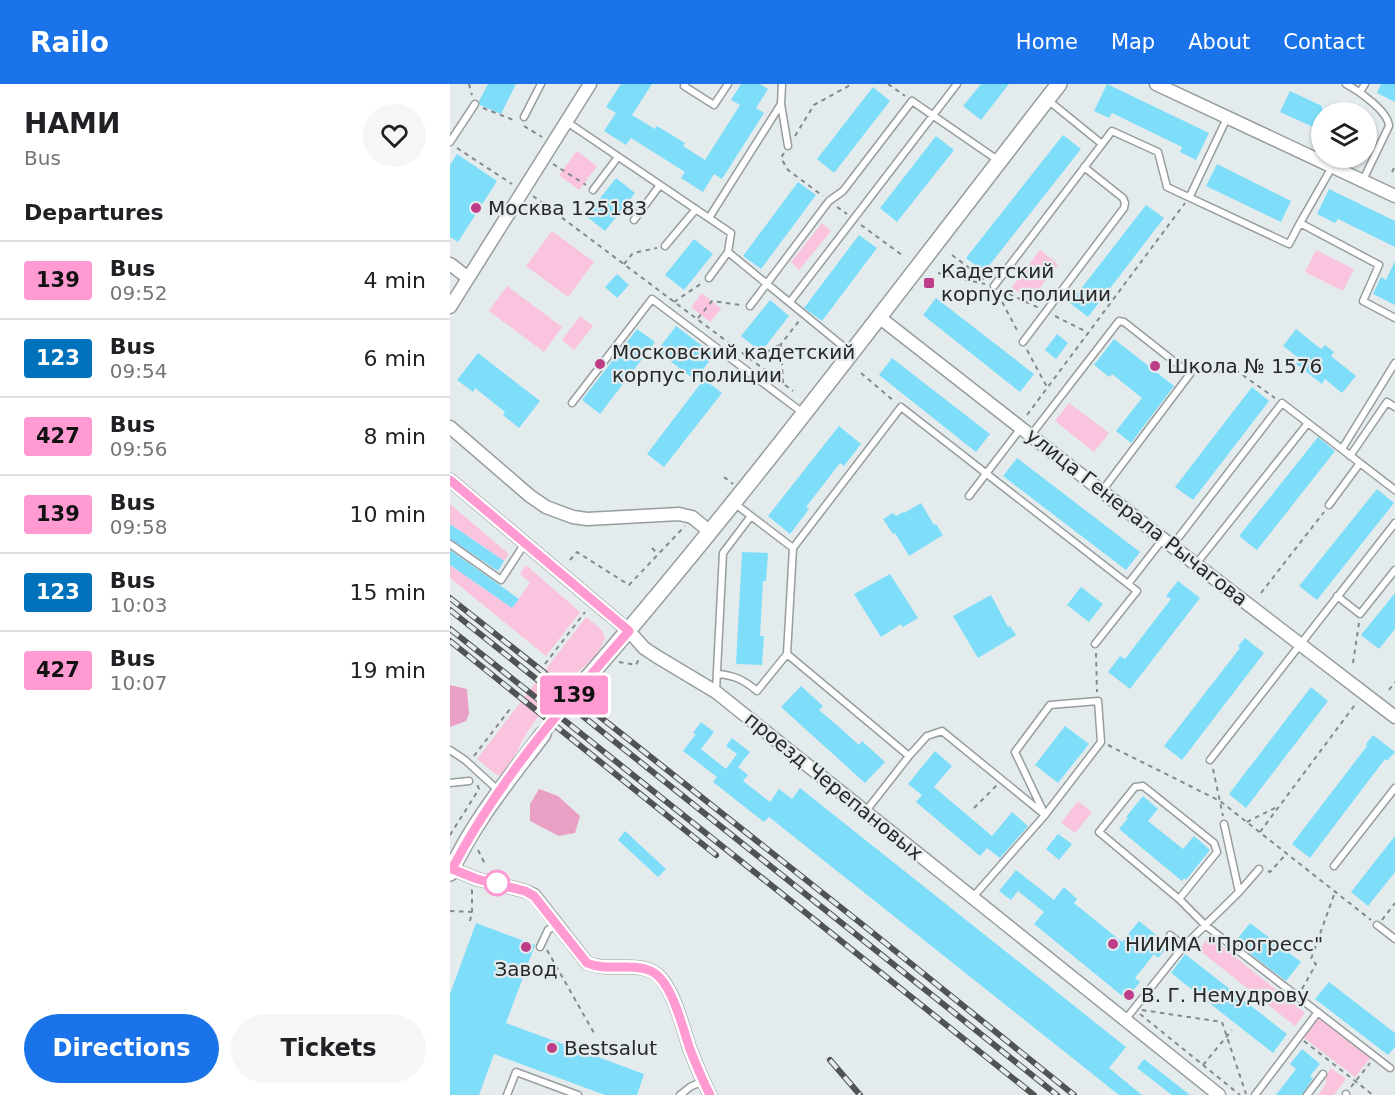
<!DOCTYPE html>
<html lang="en">
<head>
<meta charset="utf-8">
<style>
	:root { --surface:#fff; --page:#f6f6f6; --text:#202124; --muted:#757577; --line:#e0e0e0; --accent:#1a73e8 }
	body { margin:0; font-family:"DejaVu Sans",sans-serif; background:var(--page); color:var(--text); height:100vh; display:flex; flex-direction:column; font-size:22px; white-space:nowrap }
	* { box-sizing:border-box; margin:0 }
	p { font-size:20px; color:var(--muted) }
	.icon { flex:none; width:33px; height:33px; fill:none; stroke:currentColor; stroke-width:2; stroke-linecap:round; stroke-linejoin:round }
	.map { position:relative; flex:1; overflow:hidden }
	.side { display:flex; flex-direction:column; background:var(--surface); width:450px }
	.side>* { flex:none }
	.badge { padding:0 12px; border-radius:4px; font-size:21px; line-height:39px }
	.controls { position:absolute; left:861px; top:18px; display:grid; gap:12px }
	.controls a { display:grid; place-items:center; width:66px; height:66px; border-radius:50%; background:var(--surface); box-shadow:0 2px 4px #0004; font-size:30px }
	.map>.badge { position:absolute; translate:-50% -50%; box-shadow:0 0 0 3px #fff }
	h2 { padding:0 24px; font-size:22px; line-height:54px }
	.round { display:grid; place-items:center; flex:none; width:63px; height:63px; border-radius:32px; background:var(--page) }
	.head { display:flex; align-items:center; justify-content:space-between; height:102px; padding:0 24px }
	h1 { font-size:28px; font-weight:800; line-height:45px }
	.button { display:flex; gap:12px; margin-top:auto; padding:12px 24px }
	.button a { flex:1; height:69px; border-radius:36px; background:var(--accent); color:#fff; font-size:24px; font-weight:800; line-height:69px; text-align:center }
	.button a+a { background:var(--page); color:var(--text) }
	ul { padding:0; list-style:none }
	li { display:flex; align-items:center; gap:18px; height:78px; padding:0 24px; border-top:2px solid var(--line) }
	li div { flex:1 }
	li b { display:block; font-size:22px }
	li em { font-style:normal }
	li .badge { min-width:66px; font-weight:700; text-align:center }
	header { display:flex; align-items:center; gap:36px; box-sizing:border-box; height:84px; padding:0 30px; background:var(--accent); color:#fff }
	header strong { font-size:28px }
	nav { display:flex; gap:33px; margin-inline-start:auto; font-size:21px }
	main { display:flex; flex:1; min-height:0 }
	.map>svg:first-child { display:block }
</style>
</head>
<body>
<header>
<strong>Railo</strong>
<nav><a>Home</a><a>Map</a><a>About</a><a>Contact</a></nav>
</header>
<main>
<section class="side">
<div class="head"><div><h1>НАМИ</h1><p>Bus</p></div><a class="round"><svg class="icon" aria-label="heart" viewBox="0 0 24 24"><path d="M12 20l-8-8c-3-5 5-10 8-4 3-6 11-1 8 4z"/></svg></a></div>
<h2>Departures</h2>
<ul>
<li><span class="badge" style="background:#ff9ad2;color:#111">139</span><div><b>Bus</b><p>09:52</p></div><em>4 min</em></li>
<li><span class="badge" style="background:#0072bc;color:#fff">123</span><div><b>Bus</b><p>09:54</p></div><em>6 min</em></li>
<li><span class="badge" style="background:#ff9ad2;color:#111">427</span><div><b>Bus</b><p>09:56</p></div><em>8 min</em></li>
<li><span class="badge" style="background:#ff9ad2;color:#111">139</span><div><b>Bus</b><p>09:58</p></div><em>10 min</em></li>
<li><span class="badge" style="background:#0072bc;color:#fff">123</span><div><b>Bus</b><p>10:03</p></div><em>15 min</em></li>
<li><span class="badge" style="background:#ff9ad2;color:#111">427</span><div><b>Bus</b><p>10:07</p></div><em>19 min</em></li>
</ul>
<div class="button"><a>Directions</a><a>Tickets</a></div>
</section>
<div class="map">
<svg width="945" height="1011" viewBox="0 0 945 1011">
	<rect width="100%" height="100%" fill="#e4ebed"/>
	<path fill="#fac4de" d="M 127,67 L 147,82 L 129,106 L 109,91 Z
		M 372,139 L 381,147 L 349,186 L 341,178 Z
		M 102,147 L 144,178 L 118,213 L 76,182 Z
		M 590,166 L 608,180 L 582,214 L 561,204 Z
		M 866,166 L 904,185 L 893,207 L 855,188 Z
		M 57,202 L 112,243 L 94,268 L 39,227 Z
		M 252,209 L 271,225 L 260,238 L 241,223 Z
		M 130,232 L 143,242 L 124,266 L 112,256 Z
		M 619,319 L 659,349 L 644,368 L 605,337 Z
		M 0,420 L 59,470 L 54,477 L 0,440 Z
		M 0,481 L 62,524 L 80,499 L 70,490 L 76,481 L 130,528 L 96,572 L 0,494 Z
		M 136,533 L 152,546 L 155,553 C 149,574 133,582 120,596 C 105,611 90,629 78,647 C 68,661 65,679 52,691 L 47,691 L 27,675 Z
		M 628,717 L 642,728 L 625,749 L 611,739 Z
		M 759,852 L 855,929 L 845,942 L 749,866 Z
		M 869,933 L 921,973 L 905,993 L 853,953 Z
		M 881,984 L 896,995 L 884,1011 L 868,1011 L 876,1000 L 876,991 Z"/>
	<path fill="#e9a0c4" d="M 0,601 L 17,605 L 19,630 L 16,637 L 0,643 Z
		M 89,705 L 108,712 L 130,732 L 125,749 L 109,752 L 80,737 L 80,720 Z"/>
	<path fill="#7edef9" d="M 38,0 L 66,0 L 51,30 L 30,21 L 29,17 Z
		M 171,0 L 202,0 L 182,31 L 205,45 L 207,42 L 235,59 L 233,62 L 255,76 L 290,21 L 281,16 L 291,0 L 310,0 L 318,5 L 306,24 L 314,29 L 272,95 L 264,90 L 253,108 L 231,94 L 235,88 L 181,54 L 176,61 L 154,47 L 166,29 L 156,23 Z
		M 531,0 L 559,0 L 531,36 L 513,22 Z
		M 657,0 L 759,49 L 746,76 L 730,68 L 732,63 L 662,29 L 659,34 L 644,27 Z
		M 931,0 L 945,0 L 945,18 L 927,9 Z
		M 423,3 L 440,17 L 384,89 L 367,75 Z
		M 840,7 L 872,22 L 872,47 L 830,28 Z
		M 613,51 L 631,65 L 534,188 L 516,174 Z
		M 486,52 L 504,66 L 447,138 L 430,124 Z
		M 7,70 L 47,97 L 8,158 L 0,153 L 0,81 Z
		M 767,80 L 841,117 L 831,138 L 756,102 Z
		M 166,94 L 185,109 L 155,147 L 136,132 Z
		M 348,98 L 366,111 L 311,185 L 293,172 Z
		M 879,105 L 945,137 L 945,163 L 888,135 L 885,139 L 867,130 Z
		M 696,121 L 714,134 L 638,233 L 620,219 Z
		M 409,151 L 427,164 L 372,237 L 354,224 Z
		M 244,155 L 263,170 L 234,206 L 215,191 Z
		M 945,177 L 945,221 L 923,210 L 931,193 L 936,196 Z
		M 167,190 L 179,201 L 167,214 L 155,203 Z
		M 486,214 L 584,290 L 570,308 L 473,231 Z
		M 320,216 L 339,232 L 311,268 L 291,252 Z
		M 226,242 L 264,271 L 245,296 L 207,267 Z
		M 187,245 L 205,258 L 150,330 L 132,316 Z
		M 846,245 L 871,265 L 875,261 L 884,268 L 881,272 L 906,292 L 892,309 L 875,295 L 872,300 L 846,280 L 850,275 L 833,262 Z
		M 607,250 L 618,259 L 606,275 L 595,266 Z
		M 664,255 L 724,302 L 681,359 L 666,347 L 692,314 L 662,290 L 659,293 L 644,281 Z
		M 28,269 L 90,317 L 69,344 L 53,331 L 55,328 L 25,304 L 23,308 L 7,296 Z
		M 442,274 L 540,350 L 526,368 L 429,291 Z
		M 254,295 L 272,309 L 214,383 L 197,370 Z
		M 802,303 L 819,317 L 743,416 L 725,403 Z
		M 389,342 L 411,360 L 394,382 L 390,379 L 356,423 L 359,425 L 340,450 L 318,432 Z
		M 868,353 L 885,367 L 807,466 L 789,452 Z
		M 567,374 L 690,468 L 676,486 L 553,392 Z
		M 927,405 L 944,419 L 867,516 L 849,502 Z
		M 471,419 L 484,441 L 486,440 L 493,451 L 459,472 L 445,449 L 443,450 L 433,435 L 443,429 L 446,432 L 453,428 L 454,429 Z
		M 0,440 L 54,477 L 48,487 L 0,455 Z
		M 0,466 L 69,515 L 62,524 L 0,481 Z
		M 292,468 L 318,469 L 316,497 L 313,497 L 310,552 L 314,552 L 312,581 L 286,580 Z
		M 440,490 L 468,534 L 453,543 L 451,540 L 431,553 L 404,510 Z
		M 728,497 L 750,514 L 680,605 L 658,588 L 670,572 L 675,575 L 721,515 L 716,512 Z
		M 631,503 L 653,520 L 639,538 L 617,521 Z
		M 945,509 L 945,545 L 929,565 L 911,551 Z
		M 541,511 L 558,543 L 560,542 L 566,551 L 528,574 L 503,532 Z
		M 795,554 L 814,569 L 732,676 L 714,662 L 790,564 L 788,562 Z
		M 351,602 L 373,622 L 369,626 L 389,643 L 409,661 L 412,657 L 435,678 L 415,699 L 331,623 Z
		M 861,603 L 878,617 L 796,724 L 779,710 Z
		M 251,638 L 264,648 L 251,665 L 276,685 L 287,670 L 276,662 L 282,654 L 300,668 L 288,683 L 298,691 L 293,697 L 320,718 L 329,705 L 342,715 L 350,704 L 676,963 L 659,984 L 692,1011 L 669,1011 L 319,733 L 314,738 L 263,698 L 267,693 L 233,667 L 246,650 L 243,649 Z
		M 615,642 L 639,660 L 608,699 L 585,681 Z
		M 923,651 L 945,668 L 937,677 L 935,675 L 860,774 L 842,760 L 917,662 L 916,660 Z
		M 485,667 L 502,682 L 484,703 L 542,752 L 562,728 L 578,742 L 550,774 L 537,764 L 530,772 L 466,718 L 472,711 L 458,700 Z
		M 693,712 L 708,725 L 698,737 L 733,765 L 744,752 L 760,766 L 736,796 L 734,794 L 732,797 L 669,745 L 678,734 L 676,733 Z
		M 175,747 L 216,785 L 208,793 L 168,756 Z
		M 608,750 L 622,760 L 609,776 L 596,765 Z
		M 945,752 L 945,788 L 918,822 L 901,808 Z
		M 566,786 L 604,816 L 614,803 L 627,815 L 624,819 L 672,858 L 689,837 L 719,861 L 708,874 L 704,870 L 685,894 L 690,898 L 676,915 L 584,840 L 594,828 L 568,807 L 561,816 L 549,807 Z
		M 26,839 L 85,861 L 56,939 L 194,990 L 187,1011 L 155,1011 L 44,970 L 29,1011 L 0,1011 L 0,910 Z
		M 800,839 L 851,878 L 836,897 L 785,858 Z
		M 735,870 L 837,950 L 823,969 L 721,889 Z
		M 879,898 L 945,949 L 945,963 L 938,971 L 865,915 Z
		M 852,965 L 870,980 L 860,992 L 863,994 L 852,1011 L 826,1011 L 846,985 L 840,980 Z
		M 694,975 L 740,1011 L 722,1011 L 687,984 Z"/>
	<g fill="none" stroke-linecap="round" stroke-linejoin="round">
		<path stroke="#bec4c6" stroke-width="15" stroke-dasharray="15 8" stroke-linecap="butt" d="M 93,650 L 128,605"/>
		<defs>
			<path id="service" d="M 235,0 L 234,2 L 264,21 L 278,0
				M 896,0 C 909,7 938,27 939,42 L 913,96
				M 910,8 L 915,0
				M 599,17 L 652,60
				M 331,20 L 338,62
				M 74,33 L 91,0
				M 117,38 L 281,149 L 278,168 L 400,268
				M 0,58 L 25,20
				M 882,83 L 850,139 L 929,181 L 913,217 L 945,234
				M 143,106 L 168,73
				M 740,112 L 777,34
				M 259,134 L 331,20 L 332,0
				M 184,136 L 210,101
				M 215,162 L 246,125
				M 259,194 L 278,168
				M 544,202 L 662,47 L 708,68 L 717,103 L 839,160 L 850,139
				M 340,218 L 507,0
				M 300,222 L 379,117 L 393,107 L 462,17 L 549,77
				M 573,258 L 674,124 L 675,119 L 673,114 L 634,83
				M 122,319 L 202,215 L 353,329
				M 581,351 L 669,237 L 674,238 L 740,290 L 652,407
				M 892,365 L 945,279
				M 900,372 L 937,318 L 945,323
				M 519,412 L 571,344
				M 284,419 L 343,464
				M 879,421 L 910,379
				M 0,460 L 51,496 L 75,459
				M 722,462 L 832,319 L 945,406
				M 746,480 L 858,339
				M 678,500 L 713,455
				M 887,512 L 910,530 L 945,486
				M 267,590 C 284,591 294,596 307,607 L 337,570
				M 266,607 L 273,469 L 301,432
				M 648,617 L 651,658 L 595,731 L 565,668 L 600,621 Z
				M 0,666 L 15,676 L 49,707
				M 459,672 L 477,652 L 492,647 L 595,731 L 523,813
				M 760,676 L 945,439
				M 0,699 L 19,697
				M 416,727 L 459,672 L 337,570 L 343,464 L 451,323 L 687,507 L 645,560
				M 774,740 L 789,808
				M 884,782 L 945,704
				M 729,815 L 767,768 L 764,759 L 693,702 L 685,703 L 649,748 L 729,815 L 755,841 L 940,984
				M 927,841 L 945,855
				M 720,851 L 734,862
				M 90,863 L 98,846 L 107,840
				M 675,936 L 734,862 L 789,808 L 809,785
				M 57,1011 L 66,988 L 128,1011
				M 230,1011 L 240,1003 L 253,997
				M 805,1011 L 868,928
				M 857,1011 L 873,990
				M 896,1011 L 896,1010"/>
			<path id="minor" d="M 706,0 L 945,112
				M 0,180 L 18,194
				M 0,223 L 140,0
				M 429,233 L 722,462 L 945,633
				M 0,343 L 80,412 L 96,423 L 123,433 L 137,435 L 229,430 L 242,433 L 259,447
				M 0,396 L 179,547 L 194,564 L 206,572 L 266,608 L 769,1011
				M 2,785 L 27,795 L 75,807 L 84,811 L 137,879 C 157,888 181,878 201,887 C 223,896 233,947 241,968 C 247,983 253,997 260,1011"/>
			<path id="tertiary" d="M 128,605 C 297,411 451,203 609,0
				M 0,789 C 23,738 60,694 93,650"/>
		</defs>
		<use href="#service" stroke="#979d9f" stroke-width="9"/>
		<use href="#minor" stroke="#979d9f" stroke-width="15"/>
		<use href="#tertiary" stroke="#979d9f" stroke-width="18"/>
		<path stroke="#84898b" stroke-width="2" stroke-dasharray="4.5 4.5" stroke-linecap="butt" d="M 19,0 L 22,11
			M 438,0 L 455,12
			M 33,24 L 66,37
			M 74,42 L 92,53
			M 345,52 L 364,21 L 402,0
			M 7,64 L 62,100
			M 334,69 L 331,74 L 338,86 L 373,112
			M 103,80 L 136,101
			M 942,88 L 945,82
			M 83,112 L 343,307
			M 387,123 L 397,130
			M 411,141 L 452,171
			M 502,171 L 538,198
			M 174,180 L 183,169 L 207,164
			M 488,189 L 535,200
			M 551,206 L 589,224
			M 548,210 L 569,250
			M 224,218 L 252,199
			M 605,232 L 637,248
			M 248,234 L 262,217 L 291,221
			M 577,266 L 597,303
			M 302,276 L 331,260
			M 411,289 L 445,318
			M 749,289 L 787,287 L 825,314
			M 333,299 L 331,260 L 349,237
			M 577,331 L 735,119
			M 274,393 L 283,400
			M 202,464 L 208,470
			M 120,476 L 127,468 L 179,501 L 235,442
			M 811,509 L 874,428
			M 646,569 L 647,608
			M 169,578 L 186,581 L 189,575
			M 903,579 L 909,539
			M 95,580 L 135,528
			M 939,606 L 945,598
			M 658,661 L 770,717 L 921,836
			M 24,672 L 60,625
			M 763,685 L 773,732
			M 524,724 L 547,701
			M 797,738 L 827,723
			M 810,748 L 907,618
			M 0,751 L 29,705 L 27,700
			M 28,766 L 34,778 L 32,782
			M 818,787 L 820,788 L 837,769
			M 0,827 L 22,828
			M 932,836 L 945,819
			M 20,837 L 22,828 L 22,806 L 24,806
			M 97,866 L 144,949
			M 852,905 L 866,880 L 861,875 L 885,808
			M 692,926 L 772,938 L 796,1010
			M 690,930 L 790,1011
			M 854,957 L 923,1011
			M 753,981 L 782,946
			M 901,1003 L 920,979"/>
		<use href="#service" stroke="#fff" stroke-width="6"/>
		<use href="#minor" stroke="#fff" stroke-width="12"/>
		<use href="#tertiary" stroke="#fff" stroke-width="15"/>
		<defs>
			<path id="rail" d="M 0,514 L 413,841 L 624,1011
				M 0,526 L 607,1011
				M 0,545 L 584,1011
				M 0,557 L 266,771
				M 380,976 L 410,1011"/>
		</defs>
		<use href="#rail" stroke="#4f5354" stroke-width="6"/>
		<use href="#rail" stroke="#e4ebed" stroke-width="4" stroke-dasharray="11" stroke-linecap="butt"/>
	</g>
	<g fill="none" stroke-linecap="round" stroke-linejoin="round">
		<defs>
			<path id="line" d="M 0,396 L 179,547 C 114,621 47,698 2,785 L 27,795 L 75,807 L 84,812 L 137,879 C 157,888 181,878 201,887 C 223,897 233,947 241,968 C 247,983 253,997 260,1011"/>
		</defs>
		<use href="#line" stroke="#fff" stroke-width="14"/>
		<use href="#line" stroke="#ff9ad2" stroke-width="9"/>
	</g>
	<g fill="#bd3d88" stroke="#e4ebed" stroke-width="2">
		<circle cx="26" cy="124" r="6"/>
		<rect x="473" y="193" width="12" height="12" rx="3"/>
		<circle cx="150" cy="280" r="6"/>
		<circle cx="705" cy="282" r="6"/>
		<circle cx="663" cy="860" r="6"/>
		<circle cx="76" cy="863" r="6"/>
		<circle cx="679" cy="911" r="6"/>
		<circle cx="102" cy="964" r="6"/>
	</g>
	<circle fill="#fff" stroke="#ff9ad2" stroke-width="3" cx="47" cy="799" r="12"/>
	<g text-anchor="middle" stroke-width="4.5" stroke-linejoin="round" paint-order="stroke">
		<g font-size="20" fill="#26292a" stroke="#e4ebed" text-anchor="start">
			<text x="38" y="131">Москва 125183</text>
			<text x="491" y="194">Кадетский<tspan x="491" dy="23">корпус полиции</tspan></text>
			<text x="162" y="275">Московский кадетский<tspan x="162" dy="23">корпус полиции</tspan></text>
			<text x="717" y="289">Школа № 1576</text>
			<text x="675" y="867">НИИМА "Прогресс"</text>
			<text x="76" y="892" text-anchor="middle">Завод</text>
			<text x="691" y="918">В. Г. Немудрову</text>
			<text x="114" y="971">Bestsalut</text>
		</g>
		<g font-size="20" fill="#26292a" stroke="#e4ebed">
			<text transform="translate(687 433) rotate(38)" y="7">улица Генерала Рычагова</text>
			<text transform="translate(384 702) rotate(39)" y="7">проезд Черепановых</text>
		</g>
	</g>
</svg>
<div class="controls">
<a><svg class="icon" aria-label="layers" viewBox="0 0 24 24"><path d="M12 4l9 5-9 5-9-5zM3 14l9 5 9-5"/></svg></a>
</div>
<b class="badge" style="left:124px;top:611px;background:#ff9ad2;color:#111">139</b>
</div>
</main>
</body>
</html>
